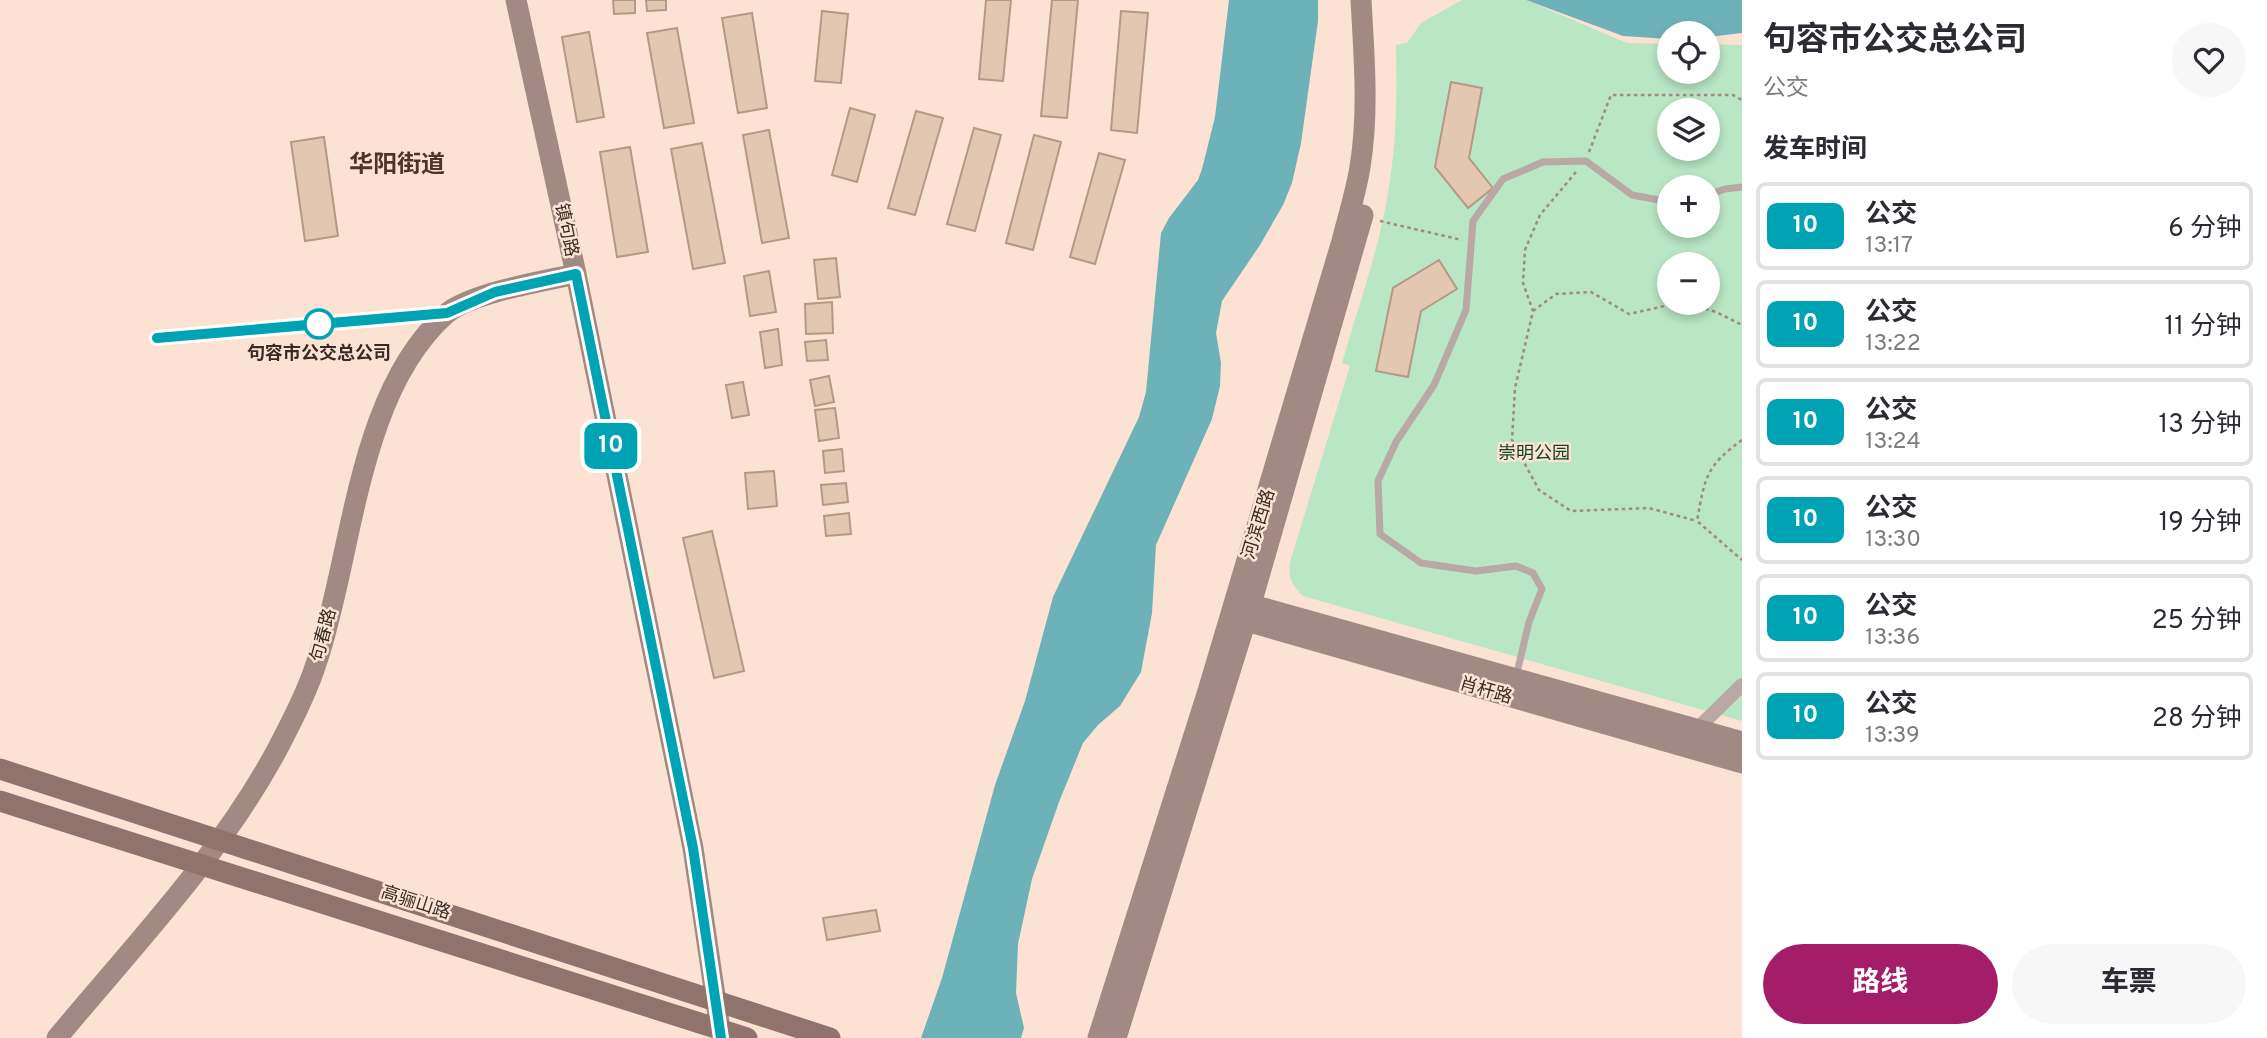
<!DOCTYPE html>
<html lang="zh">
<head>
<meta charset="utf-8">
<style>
	:root { --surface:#fff; --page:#f7f7f7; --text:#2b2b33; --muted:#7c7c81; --line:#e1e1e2; --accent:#a31d68 }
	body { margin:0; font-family:Overpass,"Noto Sans SC",sans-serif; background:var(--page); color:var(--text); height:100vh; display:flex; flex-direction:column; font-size:26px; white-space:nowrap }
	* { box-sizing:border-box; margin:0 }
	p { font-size:23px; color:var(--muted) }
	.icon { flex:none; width:38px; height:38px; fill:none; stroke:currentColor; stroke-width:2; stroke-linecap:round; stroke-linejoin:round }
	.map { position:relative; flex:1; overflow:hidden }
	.details { display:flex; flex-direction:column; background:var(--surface); width:525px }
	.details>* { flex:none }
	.badge { padding:0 14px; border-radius:10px; font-size:24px; line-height:46px }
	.fabs { position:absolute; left:1657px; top:21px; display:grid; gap:14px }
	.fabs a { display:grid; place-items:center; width:63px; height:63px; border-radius:50%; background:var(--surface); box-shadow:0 4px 10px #0003; font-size:35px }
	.map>.badge { position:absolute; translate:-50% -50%; box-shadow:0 0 0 4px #fff }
	h2 { padding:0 21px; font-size:26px; line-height:63px }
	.round { display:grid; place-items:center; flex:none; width:74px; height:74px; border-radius:37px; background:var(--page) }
	.headline { display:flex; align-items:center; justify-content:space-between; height:119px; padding:0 21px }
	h1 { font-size:33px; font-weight:700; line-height:52px }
	.button { display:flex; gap:14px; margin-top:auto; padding:14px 21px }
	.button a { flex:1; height:80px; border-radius:42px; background:var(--accent); color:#fff; font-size:28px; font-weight:700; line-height:80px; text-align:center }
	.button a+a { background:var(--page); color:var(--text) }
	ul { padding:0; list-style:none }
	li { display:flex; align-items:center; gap:21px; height:88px; margin:0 14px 10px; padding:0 7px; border:4px solid var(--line); border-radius:10px }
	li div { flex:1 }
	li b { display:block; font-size:26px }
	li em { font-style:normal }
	li .badge { min-width:77px; font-weight:700; text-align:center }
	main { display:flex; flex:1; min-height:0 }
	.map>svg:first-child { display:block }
</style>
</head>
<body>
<main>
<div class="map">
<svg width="1742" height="1038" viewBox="0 0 1742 1038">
	<rect width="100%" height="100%" fill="#fce2d2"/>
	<path fill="#b9e6c4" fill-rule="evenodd" d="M 1462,0 L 1526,0 L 1627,43 L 1669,44 L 1670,72 L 1708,72 L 1708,44 L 1742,45 L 1742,721 L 1303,596 C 1292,586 1288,577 1290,562 L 1350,366 L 1342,363 C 1359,303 1382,242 1390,180 C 1397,135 1397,90 1396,45 L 1407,43 L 1421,23 ZM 1670,110 L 1708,110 L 1708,149 L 1670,149 ZM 1670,187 L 1708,187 L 1708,226 L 1670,226 ZM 1670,264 L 1708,264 L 1708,303 L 1670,303 Z"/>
	<path fill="#6db2b8" d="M 1229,0 L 1318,0 L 1318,21 L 1301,143 L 1292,183 L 1283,205 L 1260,245 L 1222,301 L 1216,333 L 1221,363 L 1220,386 L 1212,419 L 1156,545 L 1152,613 L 1141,672 L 1120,706 L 1098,725 L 1083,743 L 1059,802 L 1032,879 L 1018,944 L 1016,993 L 1024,1028 L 1021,1038 L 921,1038 L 942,978 L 995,785 L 1025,701 L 1053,597 L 1139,417 L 1146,392 L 1161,233 L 1169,218 L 1198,180 L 1202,169 L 1215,117 Z
		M 1526,0 L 1742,0 L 1742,33 L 1708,37 L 1708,33 L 1670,33 L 1669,39 L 1623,36 Z"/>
	<path fill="#e4c7b0" stroke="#b59984" stroke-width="2" d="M 613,0 L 635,0 L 635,13 L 614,14 Z
		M 646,0 L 666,0 L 666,10 L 647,11 Z
		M 986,0 L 1011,0 L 1003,81 L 979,79 Z
		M 1052,0 L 1078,0 L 1067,118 L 1041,116 Z
		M 822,11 L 848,14 L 841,83 L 815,81 Z
		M 1121,11 L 1148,13 L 1137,133 L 1111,130 Z
		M 752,13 L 767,108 L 738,113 L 722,18 Z
		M 677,28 L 694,123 L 664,128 L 647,33 Z
		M 589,32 L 604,117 L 577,122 L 562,37 Z
		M 1451,82 L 1482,88 L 1469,158 L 1493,188 L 1468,208 L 1435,167 Z
		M 850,108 L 875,115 L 857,182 L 832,175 Z
		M 916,111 L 943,118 L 915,215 L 888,208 Z
		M 974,128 L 1001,135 L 975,231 L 947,224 Z
		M 769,130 L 789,238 L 762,243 L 743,135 Z
		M 1034,135 L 1061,142 L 1033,250 L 1006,243 Z
		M 324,137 L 338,236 L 305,241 L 291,142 Z
		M 702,143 L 725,263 L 693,269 L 671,149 Z
		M 630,147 L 648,252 L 617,257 L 600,152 Z
		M 1099,153 L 1125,160 L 1095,264 L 1070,257 Z
		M 836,258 L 840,297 L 818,299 L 814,260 Z
		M 1439,260 L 1457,289 L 1421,311 L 1408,377 L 1376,371 L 1393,288 Z
		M 769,271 L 776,312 L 750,316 L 744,276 Z
		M 832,302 L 833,333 L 806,334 L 805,304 Z
		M 778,329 L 782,365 L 765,368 L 760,332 Z
		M 826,340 L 828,360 L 807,361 L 805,342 Z
		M 829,376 L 834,402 L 815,406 L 810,380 Z
		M 743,382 L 749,415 L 732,418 L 726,385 Z
		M 835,408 L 839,438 L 819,441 L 815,410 Z
		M 842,449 L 844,471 L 825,473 L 823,451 Z
		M 774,471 L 777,506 L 748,509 L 745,473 Z
		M 846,483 L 848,502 L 823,505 L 821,485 Z
		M 849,513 L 851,534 L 826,536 L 824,516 Z
		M 712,531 L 744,671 L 714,678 L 683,538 Z
		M 876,910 L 880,931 L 827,940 L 823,918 Z"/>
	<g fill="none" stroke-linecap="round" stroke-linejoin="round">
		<path stroke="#9f8b7f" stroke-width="2.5" stroke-dasharray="3.5 3.5" stroke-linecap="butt" d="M 1589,152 L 1611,95 L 1733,95 L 1742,100
			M 1576,172 L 1540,215 L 1525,250 L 1523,283 L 1533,311 L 1515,388 L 1512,440 L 1539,490 L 1571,511 L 1649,508 L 1697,521
			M 1380,221 L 1462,240
			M 1685,303 L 1716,312 L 1742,325
			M 1533,311 L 1556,294 L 1591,292 L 1629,314 L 1678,303
			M 1742,440 C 1705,467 1705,478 1697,521 L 1742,560"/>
		<path stroke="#b9a8a5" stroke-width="7" d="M 1708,195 L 1725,189 L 1742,187
			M 157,338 L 439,313
			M 1516,677 L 1529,622 L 1542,589 L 1533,573 L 1516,566 L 1476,571 L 1421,563 L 1380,534 L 1378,481 L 1396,442 L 1434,385 L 1466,310 L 1473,221 L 1503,179 L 1543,162 L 1586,161 L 1632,195 L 1670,202"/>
		<path stroke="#b9a8a5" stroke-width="14" d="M 1697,729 L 1742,685"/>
		<path stroke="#a28984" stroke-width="21" d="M 516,0 L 576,274 L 693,848 L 720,1029
			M 1238,601 L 1742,742
			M 1232,617 L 1742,763
			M 57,1038 C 134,945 221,855 278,748 C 292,721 308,690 317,661 C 353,554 357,393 446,314 C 470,293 544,281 576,274
			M 1098,1038 L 1208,691 L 1342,241 C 1348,217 1356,192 1360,167 C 1369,112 1364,55 1361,0
			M 1116,1038 L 1251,604 L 1363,215"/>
		<path stroke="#90736d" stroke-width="21" d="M 0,769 L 830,1038
			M 0,801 L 747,1038"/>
	</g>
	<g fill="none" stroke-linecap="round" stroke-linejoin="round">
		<defs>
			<path id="line" d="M 157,338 L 447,313 L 495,292 L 576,274 L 693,848 L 721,1038"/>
		</defs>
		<use href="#line" stroke="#fff" stroke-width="16"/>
		<use href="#line" stroke="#00a3b4" stroke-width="10"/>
	</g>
	<circle fill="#fff" stroke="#00a3b4" stroke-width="3.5" cx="319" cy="324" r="14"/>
	<g text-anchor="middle" stroke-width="5" stroke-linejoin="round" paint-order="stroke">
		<g font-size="18" fill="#382b24" stroke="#fce2d2">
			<text transform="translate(567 230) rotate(78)" y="6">镇句路</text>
			<text transform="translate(1258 524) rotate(-73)" y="6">河滨西路</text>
			<text transform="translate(323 635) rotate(-75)" y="6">句春路</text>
			<text transform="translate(1486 690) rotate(16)" y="6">肖杆路</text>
			<text transform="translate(416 902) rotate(18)" y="6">高骊山路</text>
		</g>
		<g font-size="18" font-weight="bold" fill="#382b24" stroke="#fce2d2">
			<text x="319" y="359">句容市公交总公司</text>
		</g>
		<g font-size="18" fill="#0f4524" stroke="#fce2d2">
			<text x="1534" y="459">崇明公园</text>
		</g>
		<g font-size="24" font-weight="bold" fill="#4f3525" stroke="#fce2d2">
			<text x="397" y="172">华阳街道</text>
		</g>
	</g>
</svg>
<div class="fabs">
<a><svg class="icon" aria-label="locate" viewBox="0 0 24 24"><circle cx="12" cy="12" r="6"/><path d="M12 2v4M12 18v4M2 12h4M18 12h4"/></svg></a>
<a><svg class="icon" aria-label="layers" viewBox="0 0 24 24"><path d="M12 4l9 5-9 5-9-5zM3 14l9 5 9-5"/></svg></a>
<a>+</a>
<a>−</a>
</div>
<b class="badge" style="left:611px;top:446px;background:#00a3b4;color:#fff">10</b>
</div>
<section class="details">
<div class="headline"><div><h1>句容市公交总公司</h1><p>公交</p></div><a class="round"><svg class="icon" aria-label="heart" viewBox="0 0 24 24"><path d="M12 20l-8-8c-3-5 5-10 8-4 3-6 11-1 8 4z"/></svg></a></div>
<h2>发车时间</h2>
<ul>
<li><span class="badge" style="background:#00a3b4;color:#fff">10</span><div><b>公交</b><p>13:17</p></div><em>6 分钟</em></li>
<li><span class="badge" style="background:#00a3b4;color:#fff">10</span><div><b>公交</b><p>13:22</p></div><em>11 分钟</em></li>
<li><span class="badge" style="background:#00a3b4;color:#fff">10</span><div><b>公交</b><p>13:24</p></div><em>13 分钟</em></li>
<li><span class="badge" style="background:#00a3b4;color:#fff">10</span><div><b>公交</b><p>13:30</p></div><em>19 分钟</em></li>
<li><span class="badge" style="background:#00a3b4;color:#fff">10</span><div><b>公交</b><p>13:36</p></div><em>25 分钟</em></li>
<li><span class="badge" style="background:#00a3b4;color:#fff">10</span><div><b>公交</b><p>13:39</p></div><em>28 分钟</em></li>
</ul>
<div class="button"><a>路线</a><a>车票</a></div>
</section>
</main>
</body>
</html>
